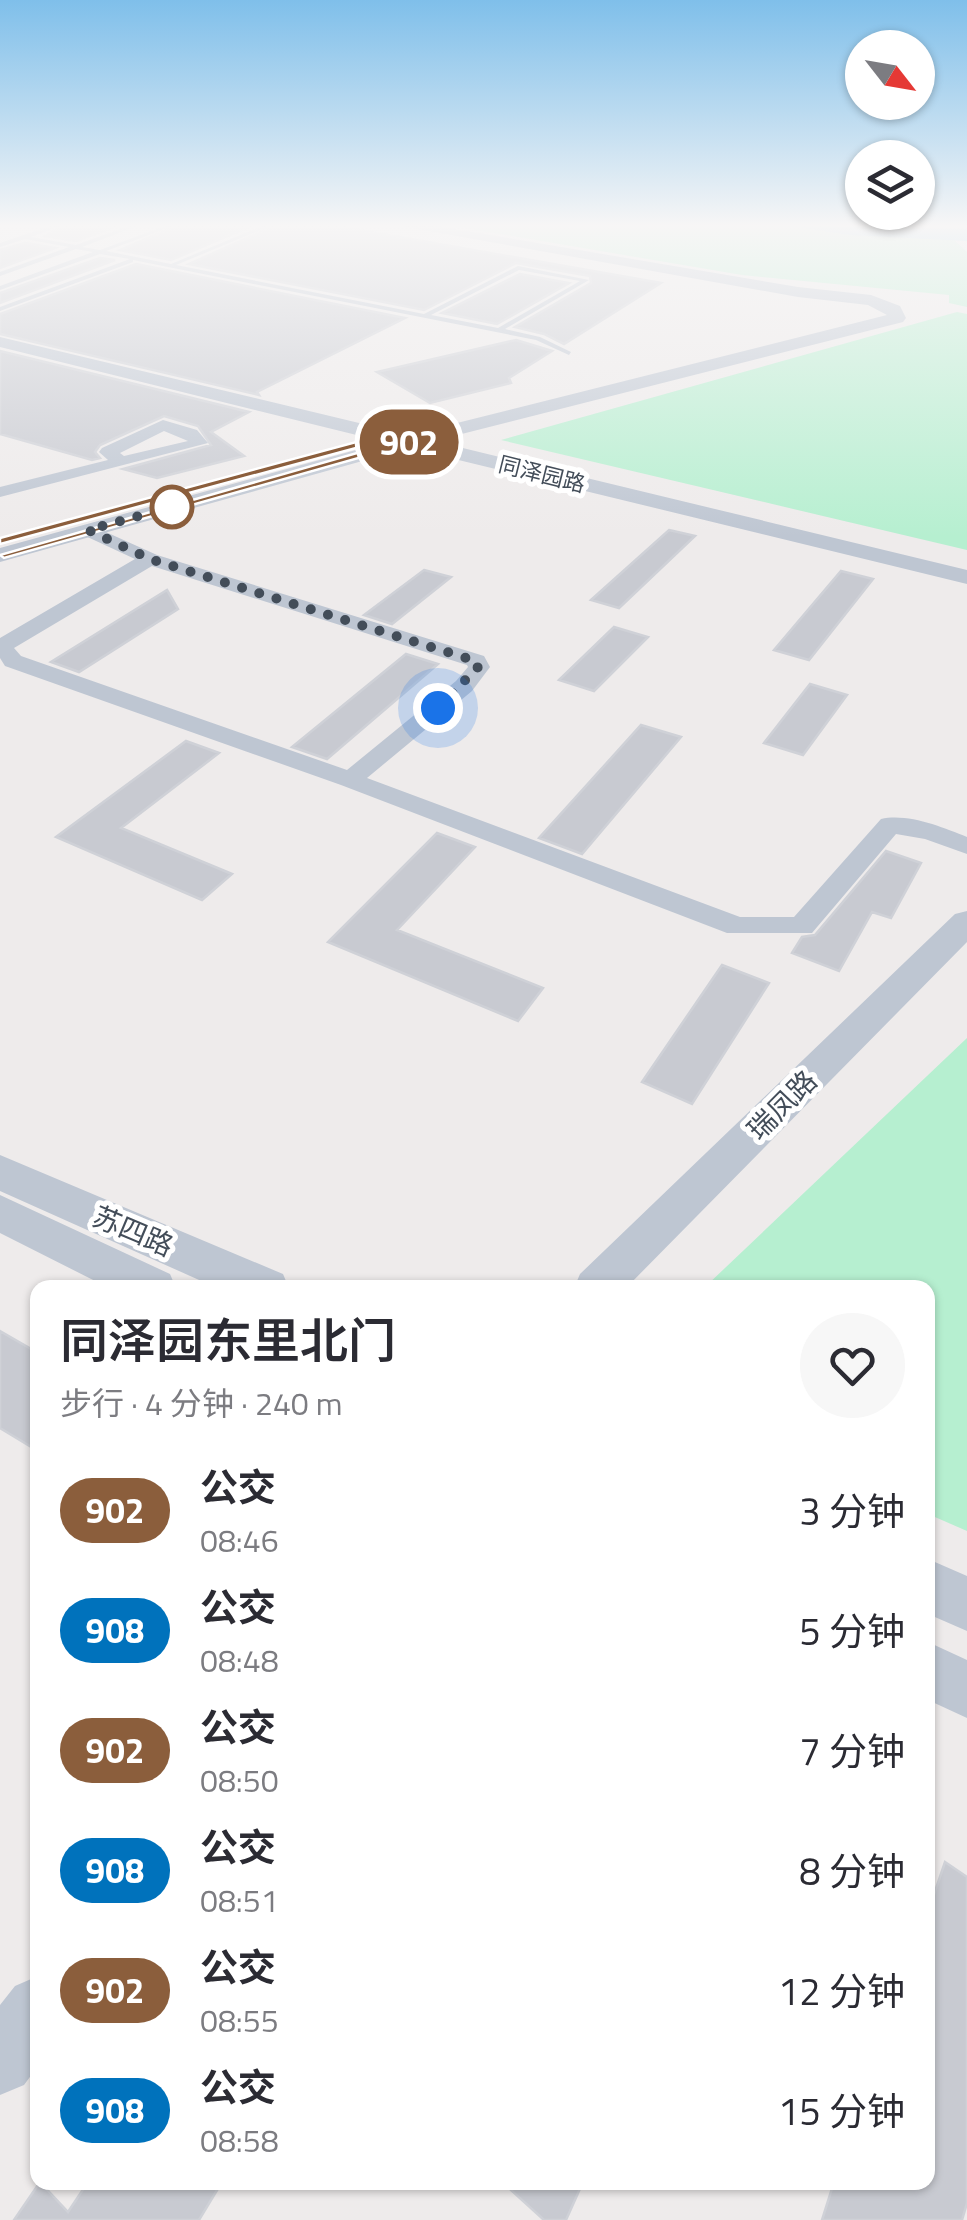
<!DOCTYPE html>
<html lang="zh">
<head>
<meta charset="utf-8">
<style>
	:root { --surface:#fff; --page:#f7f7f7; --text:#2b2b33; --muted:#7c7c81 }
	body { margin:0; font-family:"Titillium Web","Noto Sans SC",sans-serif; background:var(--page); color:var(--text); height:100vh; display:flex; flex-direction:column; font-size:38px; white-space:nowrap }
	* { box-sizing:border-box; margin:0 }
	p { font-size:32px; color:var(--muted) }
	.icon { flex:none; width:55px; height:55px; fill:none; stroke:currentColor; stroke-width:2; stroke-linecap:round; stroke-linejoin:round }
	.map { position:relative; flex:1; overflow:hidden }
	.drawer { position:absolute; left:30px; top:1280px; width:905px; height:910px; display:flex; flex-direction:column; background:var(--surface); border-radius:20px; box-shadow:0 2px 8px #0004 }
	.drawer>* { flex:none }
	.badge { padding:0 20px; border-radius:32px; font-size:35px; line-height:65px }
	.needle { width:65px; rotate:121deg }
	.buttons { position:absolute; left:845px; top:30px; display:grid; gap:20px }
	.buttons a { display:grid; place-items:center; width:90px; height:90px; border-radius:50%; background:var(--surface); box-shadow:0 2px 8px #0004; font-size:50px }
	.you { position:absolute; width:50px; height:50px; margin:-25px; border:8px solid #fff; border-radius:50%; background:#1a73e8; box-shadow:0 0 0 15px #1a73e833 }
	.map>.badge { position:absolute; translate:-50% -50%; box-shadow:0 0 0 5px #fff }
	.round { display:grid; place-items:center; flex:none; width:105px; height:105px; border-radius:52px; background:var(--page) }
	.overview { display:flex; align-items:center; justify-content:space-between; height:170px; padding:0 30px }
	h1 { font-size:48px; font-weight:600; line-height:75px }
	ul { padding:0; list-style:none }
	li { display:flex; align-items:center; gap:30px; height:120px; padding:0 30px }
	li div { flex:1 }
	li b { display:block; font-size:38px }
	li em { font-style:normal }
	li .badge { min-width:110px; font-weight:700; text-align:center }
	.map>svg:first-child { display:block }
</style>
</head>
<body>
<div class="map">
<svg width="967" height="2220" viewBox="0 0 967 2220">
	<rect width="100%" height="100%" fill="#eeebeb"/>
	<path fill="#b6efd0" d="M 453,226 L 828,226 L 950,236 L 967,252 L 967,307 L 949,303 L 949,295 L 742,275 Z
		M 957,312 L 967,314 L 967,550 L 501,440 Z
		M 967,1038 L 967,1531 L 928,1514 L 928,1288 L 705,1287 Z"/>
	<path fill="#82cfed" d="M 791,226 L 967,229 L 967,241 L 850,235 Z"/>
	<path fill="#c8cad1" stroke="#cfd1d7" stroke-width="2.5" d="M 62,226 L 117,226 L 76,241 L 45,236 Z
		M 176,226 L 251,226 L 171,260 L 120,250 Z
		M 274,226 L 337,226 L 661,283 L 564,344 L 544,334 L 515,327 L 591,283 L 590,276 L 516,263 L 424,310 L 189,264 Z
		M 25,243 L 55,248 L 0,268 L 0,250 Z
		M 100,258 L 115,260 L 0,303 L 0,293 Z
		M 136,264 L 405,318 L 257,392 L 259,395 L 0,334 L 0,314 Z
		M 520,274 L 569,283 L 497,324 L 442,313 Z
		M 516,340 L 552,351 L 509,378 L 511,383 L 430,403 L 377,372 Z
		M 0,351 L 249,412 L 211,432 L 244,456 L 157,478 L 123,469 L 211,445 L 198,426 L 164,416 L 100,445 L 95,452 L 100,458 L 92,460 L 0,434 Z
		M 669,530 L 695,536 L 619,608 L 591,600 Z
		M 424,570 L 451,577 L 392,624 L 364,615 Z
		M 841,571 L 873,579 L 809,660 L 774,650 Z
		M 167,590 L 178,609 L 79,672 L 51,662 Z
		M 614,627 L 648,637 L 594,691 L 559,680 Z
		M 406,654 L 438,664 L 327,759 L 292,747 Z
		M 810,684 L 847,695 L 803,755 L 764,743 Z
		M 641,725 L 681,737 L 582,854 L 539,838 Z
		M 186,741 L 219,753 L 121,828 L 232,874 L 202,900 L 56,837 Z
		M 437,833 L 475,847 L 397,930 L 543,988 L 518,1021 L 328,942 Z
		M 886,851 L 921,863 L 891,918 L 872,912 L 839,971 L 792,953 L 802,937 L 815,935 Z
		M 722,965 L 769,983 L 692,1104 L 642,1082 Z
		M 0,1331 L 38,1353 L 38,1451 L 0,1428 Z
		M 945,1862 L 967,1877 L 967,2203 L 962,2220 L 822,2220 L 834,2182 L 928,2182 L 928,1912 Z
		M 40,2182 L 68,2212 L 88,2182 L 222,2182 L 199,2220 L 14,2220 Z
		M 502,2182 L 583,2182 L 566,2220 L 544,2220 Z"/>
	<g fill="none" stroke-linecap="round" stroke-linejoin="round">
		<path fill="#bec6d2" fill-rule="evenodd" d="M 50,226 L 59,226 L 31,237 L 76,245 L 129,226 L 137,226 L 82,247 L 100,250 L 165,226 L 173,226 L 106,251 L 171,264 L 262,226 L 270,226 L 176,265 L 424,314 L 518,266 L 589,280 L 505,329 L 540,337 L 571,352 L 569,355 L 536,340 L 133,260 L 133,262 L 0,311 L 0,307 L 130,259 L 100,254 L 0,290 L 0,286 L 93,252 L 76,249 L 0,276 L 0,272 L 69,247 L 25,239 L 0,247 L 0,243 ZM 519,270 L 580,281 L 498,328 L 431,315 Z"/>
		<path fill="#bec6d2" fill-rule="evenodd" d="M 163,420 L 197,430 L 208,443 L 0,497 L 0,487 L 108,460 L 99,452 L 102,448 ZM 164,431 L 188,441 L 124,456 L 120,453 Z
			M 88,524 L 157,555 L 484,656 L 490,667 L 472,691 L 367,778 L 740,917 L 794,917 L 881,819 C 908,813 942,827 967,837 L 967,854 L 925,839 L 896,834 L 812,933 L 727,933 L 341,785 L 5,666 L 0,658 L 0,638 L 135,559 L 81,534 L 79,530 ZM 152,566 L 467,665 L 468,667 L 456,681 L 347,770 L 21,656 L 14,648 Z"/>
		<path fill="#bec6d2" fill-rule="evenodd" d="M 401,226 L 437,226 L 798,287 L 871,295 L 900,306 L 906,318 L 903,322 L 434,441 L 967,570 L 967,584 L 409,448 L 0,562 L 0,548 L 385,442 L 0,347 L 0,337 L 409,435 L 887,315 L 868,305 L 798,297 Z
			M 967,911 L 967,942 L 626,1288 L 574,1288 L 580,1274 L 955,914 Z
			M 0,1155 L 283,1274 L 289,1288 L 217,1288 L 0,1191 Z
			M 0,1195 L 170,1274 L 176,1288 L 109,1288 L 0,1233 Z
			M 928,1559 L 967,1576 L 967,1631 L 928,1614 Z
			M 928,1642 L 967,1660 L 967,1718 L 928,1700 Z
			M 38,1976 L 38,2066 L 24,2085 L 0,2095 L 0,2005 L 15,1986 Z"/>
	</g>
	<linearGradient id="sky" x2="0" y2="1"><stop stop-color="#7fbfea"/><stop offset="0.42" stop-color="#f7f6f6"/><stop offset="1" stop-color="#f7f6f6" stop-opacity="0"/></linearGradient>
	<rect width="967" height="537" fill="url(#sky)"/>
	<path fill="#8b5e3c" stroke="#fff" stroke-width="2.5" d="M 386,434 L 415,442 L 4,558 L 0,555 L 399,441 L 389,439 L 0,544 L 0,538 Z"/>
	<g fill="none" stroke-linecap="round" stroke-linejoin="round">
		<path stroke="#434d59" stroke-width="10" stroke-dasharray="0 18" d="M 172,507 L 88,530 L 150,559 L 476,661 L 478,667 L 438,708"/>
	</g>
	<circle fill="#fff" stroke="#8b5e3c" stroke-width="5" cx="172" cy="507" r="20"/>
	<g text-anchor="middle" stroke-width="10" stroke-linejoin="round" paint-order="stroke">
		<g font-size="22" fill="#434d59" stroke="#fff">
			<text transform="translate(542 474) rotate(14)" y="8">同泽园路</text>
		</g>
		<g font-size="28" fill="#434d59" stroke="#fff">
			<text transform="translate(782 1105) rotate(-45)" y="10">瑞凤路</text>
			<text transform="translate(133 1231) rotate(23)" y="10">苏四路</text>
		</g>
	</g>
</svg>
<div class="buttons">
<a><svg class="needle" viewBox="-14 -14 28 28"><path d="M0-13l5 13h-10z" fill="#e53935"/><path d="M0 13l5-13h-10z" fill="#7c7c81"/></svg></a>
<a><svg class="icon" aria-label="layers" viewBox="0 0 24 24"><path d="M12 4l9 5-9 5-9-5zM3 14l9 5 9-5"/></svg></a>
</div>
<div class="you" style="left:438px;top:708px"></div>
<b class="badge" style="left:409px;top:442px;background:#8b5e3c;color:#fff">902</b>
<section class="drawer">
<div class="overview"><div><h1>同泽园东里北门</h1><p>步行 · 4 分钟 · 240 m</p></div><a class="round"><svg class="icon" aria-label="heart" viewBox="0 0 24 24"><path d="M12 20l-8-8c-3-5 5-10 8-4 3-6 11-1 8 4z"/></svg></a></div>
<ul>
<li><span class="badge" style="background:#8b5e3c;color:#fff">902</span><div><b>公交</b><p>08:46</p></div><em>3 分钟</em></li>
<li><span class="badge" style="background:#0072bc;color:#fff">908</span><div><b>公交</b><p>08:48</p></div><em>5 分钟</em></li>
<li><span class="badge" style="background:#8b5e3c;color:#fff">902</span><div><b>公交</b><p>08:50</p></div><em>7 分钟</em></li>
<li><span class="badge" style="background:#0072bc;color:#fff">908</span><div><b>公交</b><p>08:51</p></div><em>8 分钟</em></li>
<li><span class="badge" style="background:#8b5e3c;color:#fff">902</span><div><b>公交</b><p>08:55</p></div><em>12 分钟</em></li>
<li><span class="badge" style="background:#0072bc;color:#fff">908</span><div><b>公交</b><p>08:58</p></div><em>15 分钟</em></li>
</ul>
</section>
</div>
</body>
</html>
